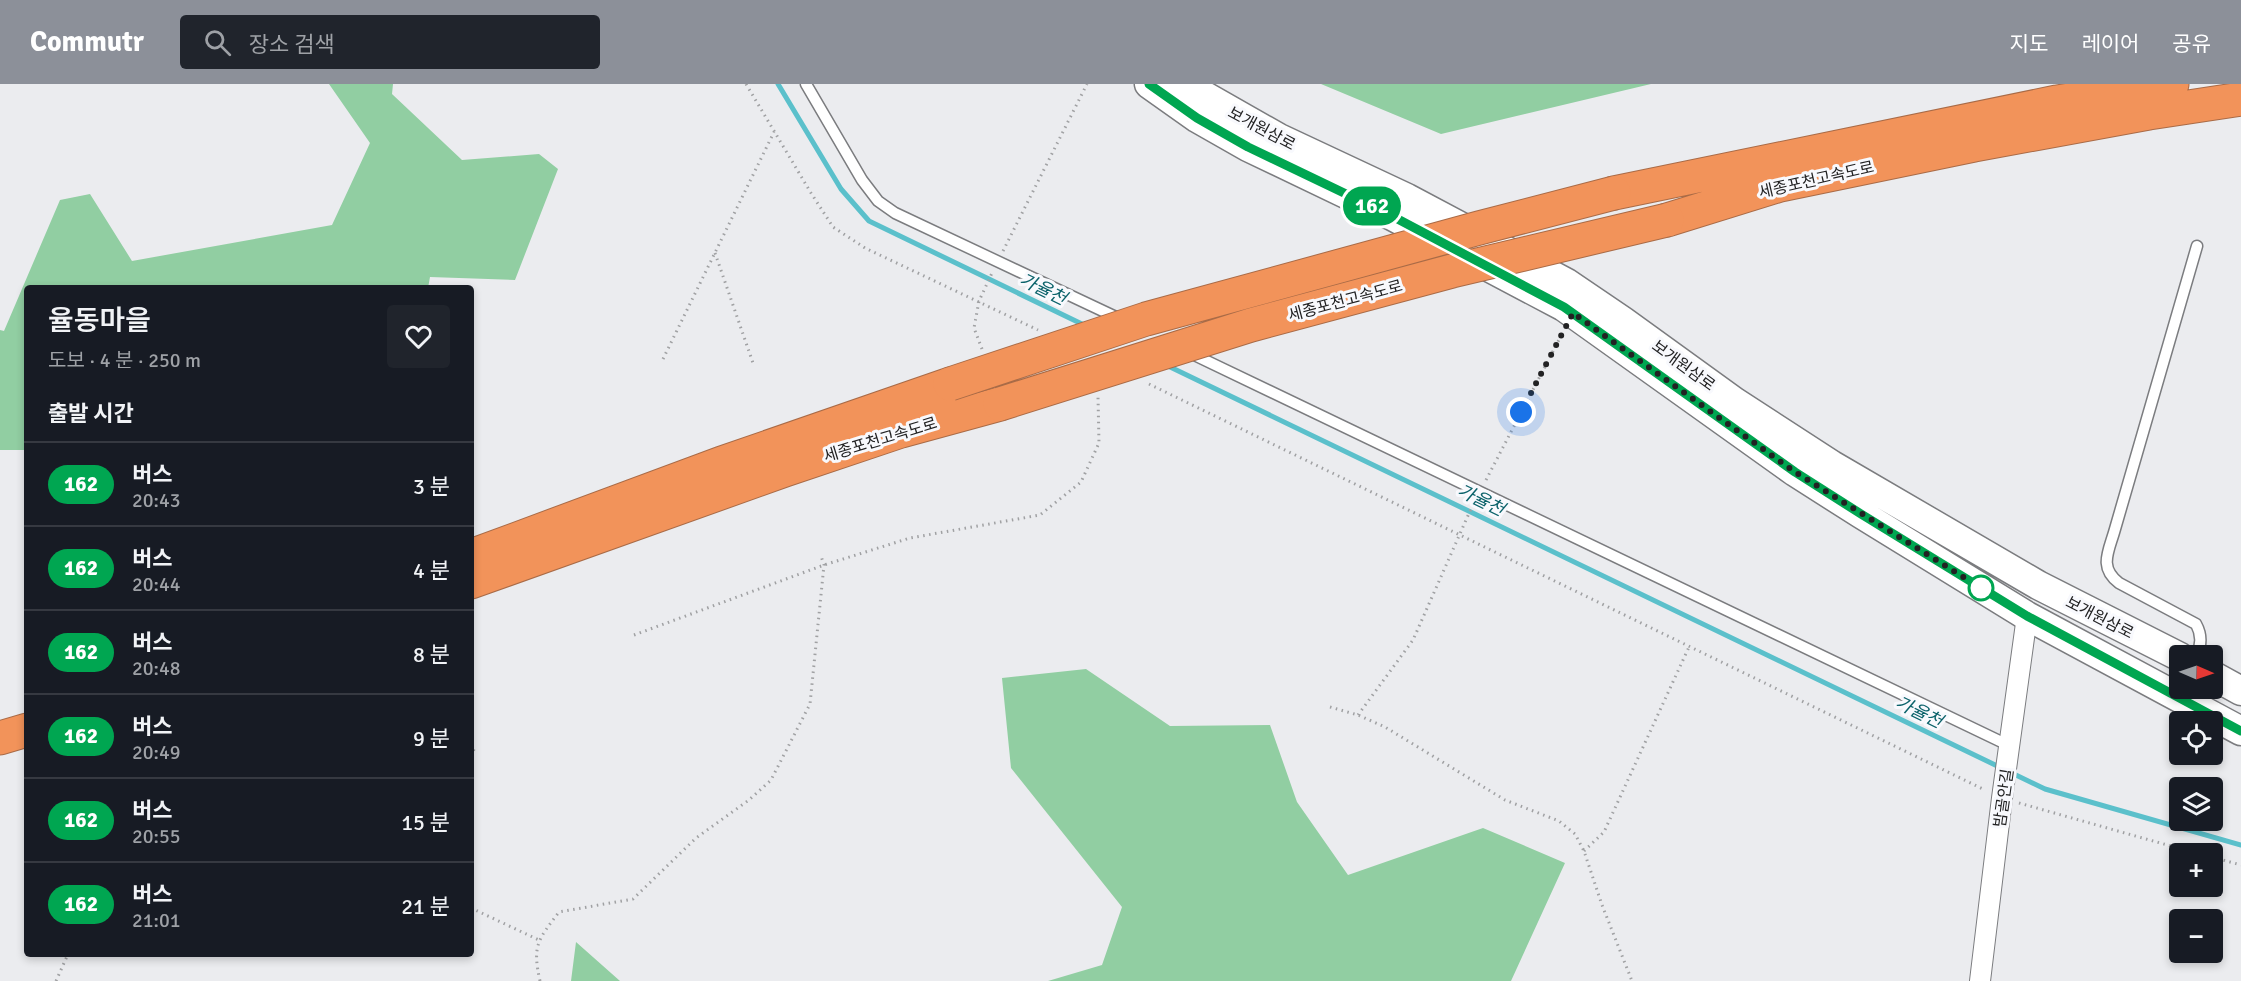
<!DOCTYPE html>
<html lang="ko">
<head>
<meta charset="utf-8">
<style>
	:root { --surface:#171b24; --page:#20242c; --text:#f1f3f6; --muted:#9ea1a6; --line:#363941; --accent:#8c9099 }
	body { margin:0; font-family:Signika,"Noto Sans KR",sans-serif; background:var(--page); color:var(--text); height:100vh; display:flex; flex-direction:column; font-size:22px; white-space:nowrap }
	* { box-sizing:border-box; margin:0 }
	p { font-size:20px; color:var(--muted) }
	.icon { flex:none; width:33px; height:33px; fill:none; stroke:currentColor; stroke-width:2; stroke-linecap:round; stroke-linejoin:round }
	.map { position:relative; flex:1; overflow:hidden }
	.sheet { position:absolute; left:24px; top:201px; width:450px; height:672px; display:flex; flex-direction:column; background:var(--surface); border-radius:6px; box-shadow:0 3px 9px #0003 }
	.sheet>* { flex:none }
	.badge { padding:0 12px; border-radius:20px; font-size:21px; line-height:39px }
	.needle { width:39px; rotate:92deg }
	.fabs { position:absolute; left:2169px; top:561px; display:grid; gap:12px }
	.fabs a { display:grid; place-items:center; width:54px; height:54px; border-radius:6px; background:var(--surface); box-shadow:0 3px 9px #0003; font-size:30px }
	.you { position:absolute; width:30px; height:30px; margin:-15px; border:4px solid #fff; border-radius:50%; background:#1a73e8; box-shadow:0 0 0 9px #1a73e833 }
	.map>.badge { position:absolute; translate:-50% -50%; box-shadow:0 0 0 3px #fff }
	h2 { padding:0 24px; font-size:22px; line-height:54px }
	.round { display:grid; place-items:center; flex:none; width:63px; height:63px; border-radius:6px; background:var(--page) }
	.overview { display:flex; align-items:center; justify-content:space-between; height:102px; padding:0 24px }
	h1 { font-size:28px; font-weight:600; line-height:45px }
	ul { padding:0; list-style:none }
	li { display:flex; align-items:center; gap:18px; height:84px; padding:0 24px; border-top:2px solid var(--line) }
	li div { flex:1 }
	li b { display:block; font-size:22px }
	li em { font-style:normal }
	li .badge { min-width:66px; font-weight:700; text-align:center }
	header { display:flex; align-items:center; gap:36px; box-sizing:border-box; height:84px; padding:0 30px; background:var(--accent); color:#fff }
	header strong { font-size:28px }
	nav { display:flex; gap:33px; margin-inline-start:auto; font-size:21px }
	.search { width:420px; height:54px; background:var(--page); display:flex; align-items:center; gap:15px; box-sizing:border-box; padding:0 21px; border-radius:6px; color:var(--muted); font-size:22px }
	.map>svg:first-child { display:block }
</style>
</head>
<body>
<header>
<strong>Commutr</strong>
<div class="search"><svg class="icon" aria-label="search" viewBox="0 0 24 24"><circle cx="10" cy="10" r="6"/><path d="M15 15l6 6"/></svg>장소 검색</div>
<nav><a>지도</a><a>레이어</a><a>공유</a></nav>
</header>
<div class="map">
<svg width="2241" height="897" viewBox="0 0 2241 897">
	<rect width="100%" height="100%" fill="#ebecef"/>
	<path fill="#91cea2" d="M 329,0 L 393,0 L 392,10 L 462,76 L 539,70 L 558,85 L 515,196 L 430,193 L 428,204 L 27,204 L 27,366 L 0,366 L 0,246 L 4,247 L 60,116 L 90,110 L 132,177 L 332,141 L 370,59 Z
		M 1321,0 L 1651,0 L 1441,50 Z
		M 1086,585 L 1170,642 L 1270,641 L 1297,718 L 1348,791 L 1483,744 L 1565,779 L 1511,897 L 1048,897 L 1102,881 L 1122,823 L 1011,684 L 1002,594 Z
		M 576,858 L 620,897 L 571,897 Z"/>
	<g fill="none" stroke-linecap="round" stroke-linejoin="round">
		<path stroke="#5bc0cb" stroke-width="5" d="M 778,0 L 841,105 L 869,137 L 1084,241
			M 1166,281 L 2045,705 L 2241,761"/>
		<defs>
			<path id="service" d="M 806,0 L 862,96 L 878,117 L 895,129 L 1120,235
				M 1188,268 L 2010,662
				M 2196,572 C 2202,561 2202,551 2196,540 L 2119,499 C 2098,483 2109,467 2115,445 L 2197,162"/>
			<path id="minor" d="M 1980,897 L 2002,714 L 2027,532"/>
			<path id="secondary" d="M 1149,0 L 1197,34 L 1248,63 L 1392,132 L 1564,223 L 1795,388 L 1861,430 L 2027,532 L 2241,647
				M 1184,0 L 1279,54 L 1407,114 L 1567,199 L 1623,237 L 1735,318 L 1832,381 L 2038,501 L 2180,573
				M 2212,591 L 2241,607"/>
			<path id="motorway" d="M 1614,109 L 2057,18 L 2172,0
				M 1667,136 L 1780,101 L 1974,61 L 2149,29 L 2241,15
				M 471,472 L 722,379 L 950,300
				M 471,498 L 785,386 L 901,347 L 1000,320
				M 0,654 L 27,646"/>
		</defs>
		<use href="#service" stroke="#7b7c7f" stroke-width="13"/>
		<use href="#minor" stroke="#7b7c7f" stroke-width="22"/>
		<use href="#secondary" stroke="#7b7c7f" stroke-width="31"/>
		<use href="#motorway" stroke="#a96b47" stroke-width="35"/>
		<path stroke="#a0a1a3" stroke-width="3" stroke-dasharray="1.5 4.5" stroke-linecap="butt" d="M 746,0 L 811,109 L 833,143 L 865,164 L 1038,246
			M 1003,167 L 1087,0
			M 715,169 L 753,279
			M 982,265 L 974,244 L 979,217 L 992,189
			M 663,275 L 774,48
			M 1149,300 L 1985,706
			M 1486,396 L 1563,248
			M 634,551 L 824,481 L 910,454 L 1040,431 L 1081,398 L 1099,359 L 1098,313
			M 1330,623 L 1358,631 L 1385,643 L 1505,716 L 1559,737 L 1575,750 L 1584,767 L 1602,821 L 1632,897
			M 1358,631 L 1413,556 L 1474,418
			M 471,672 L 475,663
			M 2019,719 L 2199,770
			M 1584,767 L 1604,748 L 1689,563
			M 2212,773 L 2241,781
			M 471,824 L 539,856
			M 56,897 L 68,870
			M 540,897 C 532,861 538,856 559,828 L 633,815 L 696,754 L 749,716 L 771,696 L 810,620 L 824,481 L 821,472"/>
		<use href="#service" stroke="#fff" stroke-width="10"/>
		<use href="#minor" stroke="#fff" stroke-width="20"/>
		<use href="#secondary" stroke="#fff" stroke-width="28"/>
		<use href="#motorway" stroke="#f2935a" stroke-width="33"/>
		<defs>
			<path id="motorway-bridge" d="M 950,300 L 1146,235 L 1479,144 L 1614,109
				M 1000,320 L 1251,241 L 1452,187 L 1667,136"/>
		</defs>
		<use href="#motorway-bridge" stroke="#a96b47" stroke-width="35" stroke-linecap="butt"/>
		<use href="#motorway-bridge" stroke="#f2935a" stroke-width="33"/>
	</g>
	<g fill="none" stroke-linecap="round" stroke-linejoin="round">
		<defs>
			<path id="line" d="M 1149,0 L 1197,34 L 1248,63 L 1392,132 L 1564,223 L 1795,388 L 1861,430 L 2027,532 L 2241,647"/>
		</defs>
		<use href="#line" stroke="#fff" stroke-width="14"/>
		<use href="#line" stroke="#00a651" stroke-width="9"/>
		<path stroke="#222223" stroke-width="6" stroke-dasharray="0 10.8" d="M 1521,328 L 1573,229 L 1795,388 L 1981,504"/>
	</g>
	<circle fill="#fff" stroke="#00a651" stroke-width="3" cx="1981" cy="504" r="12"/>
	<g text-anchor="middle" stroke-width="6" stroke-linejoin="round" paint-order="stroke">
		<g font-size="16" fill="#222223" stroke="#f8f9fd">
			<text transform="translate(1262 44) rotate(28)" y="6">보개원삼로</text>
			<text transform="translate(1816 95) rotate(-13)" y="6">세종포천고속도로</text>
			<text transform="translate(1345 216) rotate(-15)" y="6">세종포천고속도로</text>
			<text transform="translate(1684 281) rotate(36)" y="6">보개원삼로</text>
			<text transform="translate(880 355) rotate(-17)" y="6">세종포천고속도로</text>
			<text transform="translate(2100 533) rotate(27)" y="6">보개원삼로</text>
			<text transform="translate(2003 714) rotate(-82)" y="6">밤골안길</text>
		</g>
		<g font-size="18" font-style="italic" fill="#0c636b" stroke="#f8f9fd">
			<text transform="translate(1043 205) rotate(26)" y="6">가율천</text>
			<text transform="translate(1481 416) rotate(26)" y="6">가율천</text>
			<text transform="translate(1919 628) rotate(26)" y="6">가율천</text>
		</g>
	</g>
</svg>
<div class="fabs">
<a><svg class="needle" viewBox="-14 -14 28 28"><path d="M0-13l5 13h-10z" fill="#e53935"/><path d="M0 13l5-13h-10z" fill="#9ea1a6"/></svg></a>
<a><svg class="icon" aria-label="locate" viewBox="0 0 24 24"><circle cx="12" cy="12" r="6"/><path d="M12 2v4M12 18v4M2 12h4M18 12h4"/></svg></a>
<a><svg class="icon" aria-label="layers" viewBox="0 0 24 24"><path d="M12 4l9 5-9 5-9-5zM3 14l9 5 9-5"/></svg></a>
<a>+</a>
<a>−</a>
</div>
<div class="you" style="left:1521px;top:328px"></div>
<b class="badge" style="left:1372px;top:122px;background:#00a651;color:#fff">162</b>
<section class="sheet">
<div class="overview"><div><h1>율동마을</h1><p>도보 · 4 분 · 250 m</p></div><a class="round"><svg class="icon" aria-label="heart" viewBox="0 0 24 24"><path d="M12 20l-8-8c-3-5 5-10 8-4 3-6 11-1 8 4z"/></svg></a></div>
<h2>출발 시간</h2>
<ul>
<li><span class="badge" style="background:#00a651;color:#fff">162</span><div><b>버스</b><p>20:43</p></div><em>3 분</em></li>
<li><span class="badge" style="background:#00a651;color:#fff">162</span><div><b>버스</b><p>20:44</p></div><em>4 분</em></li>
<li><span class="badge" style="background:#00a651;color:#fff">162</span><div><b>버스</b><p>20:48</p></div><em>8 분</em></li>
<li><span class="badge" style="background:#00a651;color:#fff">162</span><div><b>버스</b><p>20:49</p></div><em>9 분</em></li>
<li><span class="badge" style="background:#00a651;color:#fff">162</span><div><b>버스</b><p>20:55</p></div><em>15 분</em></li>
<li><span class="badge" style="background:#00a651;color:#fff">162</span><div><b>버스</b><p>21:01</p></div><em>21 분</em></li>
</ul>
</section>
</div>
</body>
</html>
